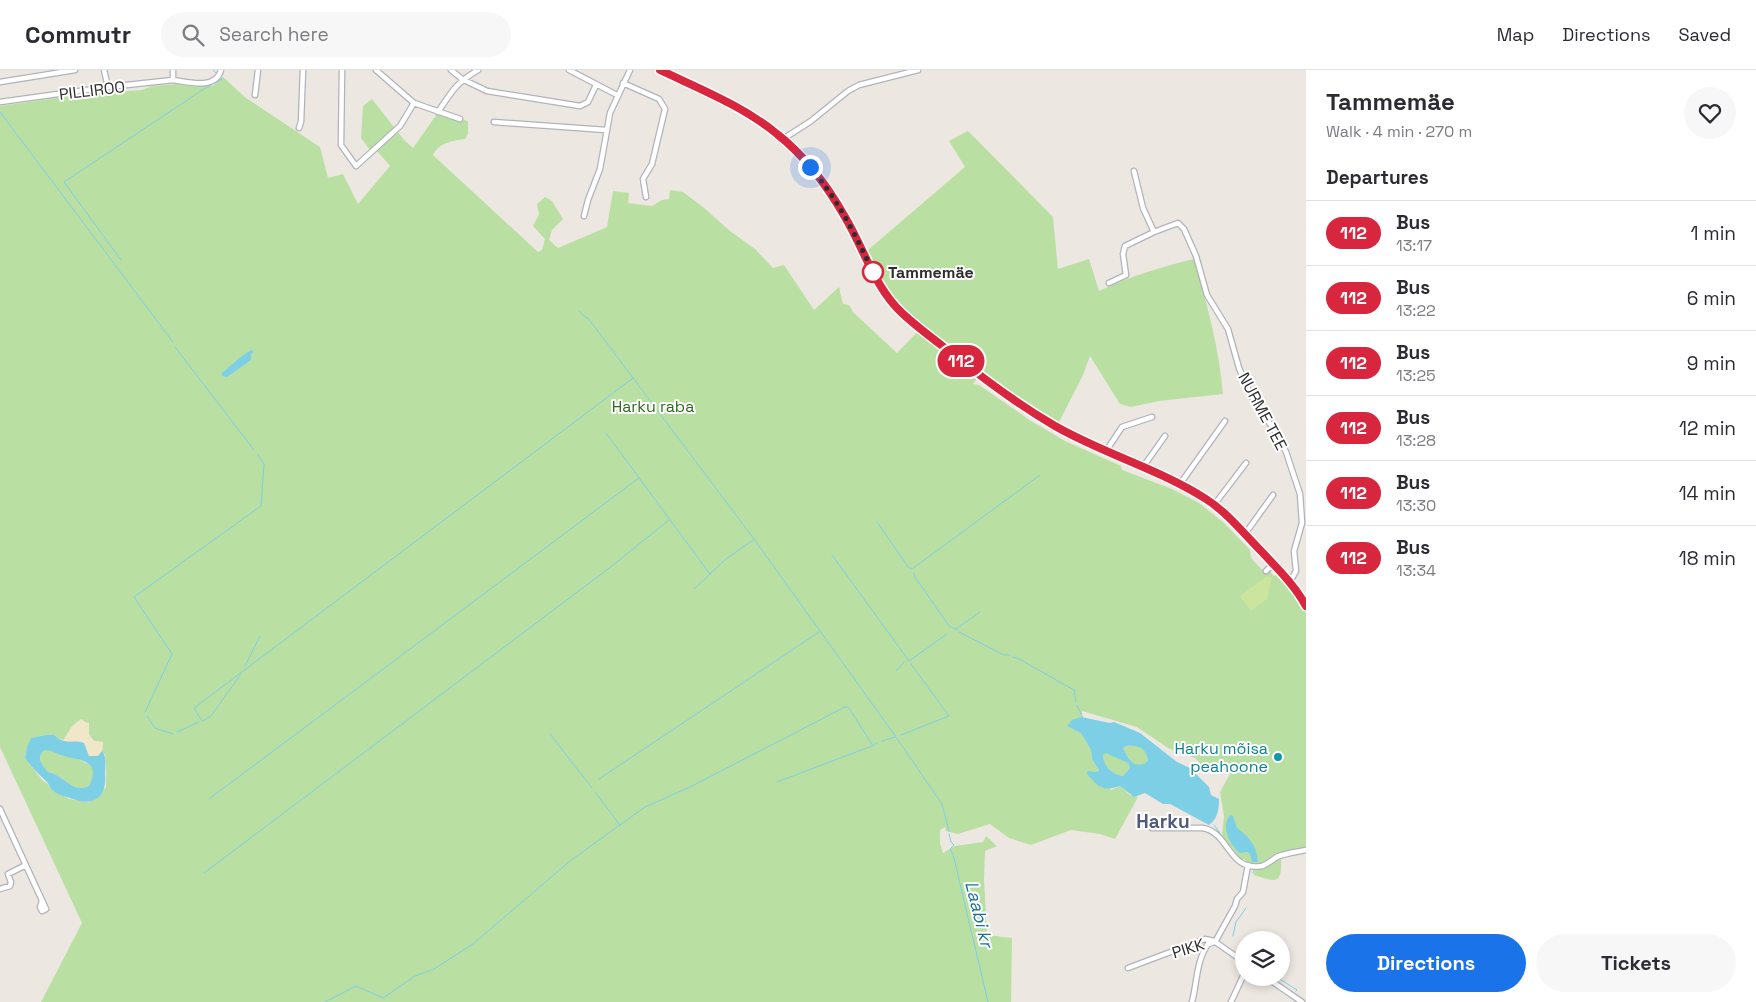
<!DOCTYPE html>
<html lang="en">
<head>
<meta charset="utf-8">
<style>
	:root { --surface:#fff; --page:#f7f7f7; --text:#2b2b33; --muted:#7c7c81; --line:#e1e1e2; --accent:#1a73e8 }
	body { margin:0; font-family:"Space Grotesk",sans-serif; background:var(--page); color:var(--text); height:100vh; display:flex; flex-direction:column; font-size:19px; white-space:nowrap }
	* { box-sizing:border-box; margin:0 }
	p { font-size:16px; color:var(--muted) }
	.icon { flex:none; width:28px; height:28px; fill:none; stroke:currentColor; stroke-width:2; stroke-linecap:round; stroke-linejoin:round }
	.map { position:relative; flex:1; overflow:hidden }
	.details { display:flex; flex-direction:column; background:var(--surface); width:450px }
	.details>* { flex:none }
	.badge { padding:0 10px; border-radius:16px; font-size:18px; line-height:32px }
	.controls { position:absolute; left:1235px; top:861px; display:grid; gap:10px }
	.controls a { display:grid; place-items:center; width:55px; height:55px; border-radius:50%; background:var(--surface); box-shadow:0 2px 8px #0003; font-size:25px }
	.you { position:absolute; width:25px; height:25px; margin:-12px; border:4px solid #fff; border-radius:50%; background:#1a73e8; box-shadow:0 0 0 8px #1a73e833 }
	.map>.badge { position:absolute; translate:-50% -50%; box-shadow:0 0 0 2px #fff }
	h2 { padding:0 20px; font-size:19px; line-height:45px }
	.round { display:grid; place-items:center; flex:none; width:52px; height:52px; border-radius:26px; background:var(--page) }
	.head { display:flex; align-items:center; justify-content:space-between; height:85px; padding:0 20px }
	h1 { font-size:24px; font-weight:800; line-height:38px }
	.button { display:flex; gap:10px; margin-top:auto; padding:10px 20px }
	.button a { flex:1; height:58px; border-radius:30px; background:var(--accent); color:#fff; font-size:20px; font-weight:800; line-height:58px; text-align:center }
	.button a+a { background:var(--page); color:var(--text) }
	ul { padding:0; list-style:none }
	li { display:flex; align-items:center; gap:15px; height:65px; padding:0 20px; border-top:1px solid var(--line) }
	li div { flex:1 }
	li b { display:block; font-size:19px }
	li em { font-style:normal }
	li .badge { min-width:55px; font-weight:700; text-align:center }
	header { display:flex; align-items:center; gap:30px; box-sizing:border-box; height:70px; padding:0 25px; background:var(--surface); border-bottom:1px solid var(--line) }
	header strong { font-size:24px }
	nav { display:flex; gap:28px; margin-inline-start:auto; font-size:18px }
	.search { width:350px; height:45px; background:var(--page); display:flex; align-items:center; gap:12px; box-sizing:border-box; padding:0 18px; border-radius:28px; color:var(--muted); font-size:19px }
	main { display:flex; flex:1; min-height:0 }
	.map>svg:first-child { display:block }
</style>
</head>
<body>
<header>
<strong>Commutr</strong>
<div class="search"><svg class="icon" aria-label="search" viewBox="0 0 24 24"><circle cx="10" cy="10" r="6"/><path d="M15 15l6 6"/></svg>Search here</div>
<nav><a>Map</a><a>Directions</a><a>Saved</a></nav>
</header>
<main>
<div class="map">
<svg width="1306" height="932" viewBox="0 0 1306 932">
	<rect width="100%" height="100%" fill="#ede7e1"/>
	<path fill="#badfa2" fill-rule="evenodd" d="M 223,7 L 246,28 L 320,77 L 328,108 L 343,104 L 358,134 L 390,96 L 378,82 L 370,80 L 361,68 L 363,36 L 372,29 L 404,70 L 413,78 L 437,44 L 468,51 L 468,64 L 465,69 C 452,71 440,72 433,85 L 538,182 L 542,180 L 545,169 L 533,156 L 539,144 L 537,134 L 545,127 L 552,131 L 563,149 L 552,160 L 549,170 L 558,178 L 607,157 L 613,121 L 629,123 L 628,133 L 652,136 L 662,130 L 669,129 L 670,120 L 683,122 L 703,137 L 730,161 L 755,179 L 773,198 L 784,195 L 814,240 L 839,217 L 843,234 L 849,235 L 853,242 L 897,283 L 922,257 C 892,230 883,218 868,180 L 965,97 L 949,71 L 968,61 L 1053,147 L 1058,199 L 1089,189 L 1099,221 C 1130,206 1161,197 1194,189 C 1207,233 1219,278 1223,324 L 1159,331 L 1131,337 L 1120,334 L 1090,286 L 1083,305 L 1059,352 L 1016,326 L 982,301 L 973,314 L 979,315 L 1031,351 L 1065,371 L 1121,396 L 1122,400 L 1172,419 L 1199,433 L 1224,453 L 1250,480 L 1251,488 L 1265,503 L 1269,500 L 1274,506 L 1278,503 L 1288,513 L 1289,517 L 1295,522 L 1306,542 L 1306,779 L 1299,780 L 1297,784 L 1281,789 C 1282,815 1276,812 1254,805 L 1255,799 L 1244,789 L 1240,790 C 1235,786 1236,784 1233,779 C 1230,775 1225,771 1222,766 L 1224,746 L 1220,722 L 1230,704 L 1219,696 L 1208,701 L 1195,688 L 1168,678 L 1137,657 L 1082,641 L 1081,663 L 1091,680 L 1092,689 L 1099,700 L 1097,702 L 1111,720 L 1120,716 L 1130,725 L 1138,727 L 1115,769 L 1100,764 L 1071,760 L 1031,775 L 1009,768 L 990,754 L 958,764 L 946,761 L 945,757 L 940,760 L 940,773 L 943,783 L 955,776 L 983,772 L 986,766 L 997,776 L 985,781 L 984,809 L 987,865 L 1012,868 L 1011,932 L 41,932 L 82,853 L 0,677 L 0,36 L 78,25 L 142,20 L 152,16 L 177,14 L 213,16 ZM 73,655 L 89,665 L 94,671 L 103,672 L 102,681 L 105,685 L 106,693 L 106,717 L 97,728 L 88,732 L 69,729 L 51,719 L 47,713 L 43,711 L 25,688 L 27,677 L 32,668 L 46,665 L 64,670 Z
		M 1126,676 C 1139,675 1145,677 1148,690 C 1145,695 1139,695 1134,695 L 1129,689 L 1123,678 Z
		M 45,680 C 52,680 89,692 93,697 C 96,703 92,711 89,716 C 72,724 63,704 48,702 C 42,695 35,687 45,680 Z
		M 1106,682 L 1128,693 L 1130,698 L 1123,706 C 1112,704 1104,697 1103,685 Z"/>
	<path fill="#efe7c7" d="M 82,649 L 85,652 L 89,653 L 89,665 L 94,671 L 103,672 L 102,681 L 98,686 L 89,686 L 80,671 L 71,673 L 64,670 C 66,664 75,651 82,649 Z"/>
	<path fill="#cbe59f" d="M 1267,506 L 1272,508 L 1267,529 L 1251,541 L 1240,526 Z"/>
	<path fill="#7dcfe6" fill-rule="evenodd" d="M 252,280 L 254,282 L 251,284 L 251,290 L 227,307 L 222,306 L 222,303 C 232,295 241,285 252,280 Z
		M 1081,647 L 1110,653 L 1114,652 L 1140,663 L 1177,692 L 1190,698 L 1209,717 L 1211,725 L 1219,729 C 1219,739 1218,749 1209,755 L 1170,734 L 1163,734 L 1145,723 L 1134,727 L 1120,716 C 1103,722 1098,717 1087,704 L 1087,701 L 1097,702 L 1099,700 L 1092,689 L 1091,680 L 1081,663 L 1067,656 L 1072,650 ZM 1126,676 C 1138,675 1145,677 1148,690 C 1145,695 1139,695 1134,694 L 1129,689 L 1123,678 ZM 1106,683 L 1128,693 L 1130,698 L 1123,706 C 1112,704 1104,697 1103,685 Z
		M 46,665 L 54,665 C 65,676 74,669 84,673 L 89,686 L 98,686 L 102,681 L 103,682 C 107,690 105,696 105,704 C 107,725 96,736 76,730 C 68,727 59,726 52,720 C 50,718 49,715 48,713 C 40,705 32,698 25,688 L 27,677 L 31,668 ZM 45,680 C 51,680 57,684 64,686 C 83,691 101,691 89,716 C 72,724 63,704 48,702 C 42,695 35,687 45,680 Z
		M 1230,745 L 1233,746 L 1237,758 L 1247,766 L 1254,776 L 1257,784 L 1258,792 L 1252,792 L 1250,784 L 1247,782 L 1240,783 C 1230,775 1220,757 1230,745 Z"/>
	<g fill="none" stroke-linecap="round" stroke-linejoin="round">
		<path stroke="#7dcfe6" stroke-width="1" d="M 213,0 L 217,4
			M 0,42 L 173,272
			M 121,190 L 64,112 L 204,19 L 222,9 L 220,7
			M 579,241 L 585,247 L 588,248 L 754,469 L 896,667 L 942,734 L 949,761
			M 175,277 L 254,380
			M 606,363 L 710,504
			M 877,452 L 909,498 L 912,499 L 1040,405
			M 832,485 L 909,591 L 947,564
			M 914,503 L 915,507 L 949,556 L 957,560
			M 694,519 L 726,489 L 753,470
			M 956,559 L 980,542
			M 959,562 L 1004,585 L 1010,585
			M 1013,587 L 1019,589 L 1074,620 L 1076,632
			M 245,596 L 260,566
			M 896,601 L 904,592
			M 1077,635 L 1083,648
			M 145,642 L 172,584 L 134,527 L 261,436 L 264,394 L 258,385
			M 147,646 L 155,658 L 173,664
			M 202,651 L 194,638 L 633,308
			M 203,651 L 211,646 L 241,604
			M 177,662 L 199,652
			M 550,664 L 592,718
			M 901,665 L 949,646 L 911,594
			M 882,671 L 895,667
			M 599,709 L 819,562
			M 777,712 L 872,676
			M 595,722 L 620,755
			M 209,729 L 639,408
			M 1214,755 L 1220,763
			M 949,764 L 951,772 L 954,775 L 950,779 L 953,784 L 988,932
			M 204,803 L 608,499 L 669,450
			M 1253,803 L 1255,798
			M 1233,866 L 1236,852 L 1246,838
			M 1278,908 L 1297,920 L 1296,921
			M 1292,928 L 1297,932
			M 325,932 L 356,916 L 383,928 L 415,906 L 434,899 L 473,874 L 570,791 L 645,737 L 690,717 L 845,637 L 848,637 L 851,641 L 873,676 L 877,673"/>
		<defs>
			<path id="minor" d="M 104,0 L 108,17
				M 342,0 L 341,75 L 356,96 L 400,56 L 414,33
				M 376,0 L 414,33 L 460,49
				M 451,0 L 462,9 L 487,21 L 580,36 L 588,32 L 596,15
				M 569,0 L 617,25
				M 660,0 C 700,19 743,36 777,64 C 805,86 828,117 845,147 C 864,179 875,218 902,243 C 918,258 936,271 953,284 C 985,310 1019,335 1055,356 C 1104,384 1159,399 1206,429 C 1228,443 1245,464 1263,483 C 1279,500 1295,516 1306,536
				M 173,10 C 189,12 216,20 221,0
				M 0,12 L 75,0
				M 623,13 L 659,29 L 665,39 L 652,94 L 643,109 L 646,127
				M 255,25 L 258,0
				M 0,32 L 108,17 L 173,10 L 173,0
				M 438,42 C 452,21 456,13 478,0
				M 494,52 L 606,60
				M 299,58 L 301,52 L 303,0
				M 783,69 L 811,51 L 848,21 L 859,15 L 918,0
				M 1134,101 L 1143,138 L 1154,162 L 1178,153 L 1184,159 L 1196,186 L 1207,225 L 1228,259 L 1239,298 L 1251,326 L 1279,367 L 1286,382 L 1300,424 L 1302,453 L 1294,481 L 1296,501 L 1290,512
				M 584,146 L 588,130 L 600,99 L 610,43 L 630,0
				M 1109,213 L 1126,205 L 1123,184 L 1125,176 L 1154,162
				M 1106,381 L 1122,357 L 1152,347
				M 1143,397 L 1165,366
				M 1180,414 L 1225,351
				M 1214,435 L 1246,393
				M 1245,464 L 1273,425
				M 1266,501 L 1273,494
				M 0,739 L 46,839 L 42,841 L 40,837 L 42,831
				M 1152,758 L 1203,758 C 1230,763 1228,802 1262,796 C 1269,794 1273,788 1279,786 C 1288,783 1297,782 1306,780
				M 0,819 L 10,816 L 11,812 L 8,804 L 26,795
				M 1128,898 L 1205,869 L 1214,871 L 1244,892
				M 1267,908 L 1302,932
				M 1192,932 C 1197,914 1196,891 1208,874 L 1215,872 L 1235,836 L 1237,829 L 1243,822 L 1248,795
				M 1231,932 L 1244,904"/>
		</defs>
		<use href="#minor" stroke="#b1b3bc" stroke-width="7"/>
		<use href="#minor" stroke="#fff" stroke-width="4.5"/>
	</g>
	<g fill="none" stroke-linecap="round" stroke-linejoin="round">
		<defs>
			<path id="line" d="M 660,0 C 700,19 743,36 777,64 C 805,86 828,117 845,147 C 864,179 875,218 902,243 C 918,258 936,271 953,284 C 985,310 1019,335 1055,356 C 1104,384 1159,399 1206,429 C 1228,443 1245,465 1263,483 C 1279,500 1295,516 1306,536"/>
		</defs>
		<use href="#line" stroke="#fff" stroke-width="11"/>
		<use href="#line" stroke="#d7263d" stroke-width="8"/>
		<path stroke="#2d2d2d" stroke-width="5" stroke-dasharray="0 9" d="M 810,97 C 838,129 856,166 874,204 L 873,202"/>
	</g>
	<circle fill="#fff" stroke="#d7263d" stroke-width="2.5" cx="873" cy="202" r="10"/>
	<circle fill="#0f9aa8" stroke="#fff" stroke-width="2" cx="1278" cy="687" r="5"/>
	<g text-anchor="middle" stroke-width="4" stroke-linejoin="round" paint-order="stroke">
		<g font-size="16" fill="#2d2d2d" stroke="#fff">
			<text transform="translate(92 20) rotate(-7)" y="6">PILLIROO</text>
			<text transform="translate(1263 341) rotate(62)" y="6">NURME TEE</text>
			<text transform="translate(1188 878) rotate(-17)" y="6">PIKK</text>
		</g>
		<g font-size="16" font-weight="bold" fill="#2d2d2d" stroke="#fff" text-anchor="start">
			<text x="888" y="208">Tammemäe</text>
		</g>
		<g font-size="16" fill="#336621" stroke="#fff">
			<text x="653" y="342">Harku raba</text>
		</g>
		<g font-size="16" fill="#0d838f" stroke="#fff" text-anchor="end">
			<text x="1268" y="684">Harku mõisa<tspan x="1268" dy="18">peahoone</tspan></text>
		</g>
		<g font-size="18" font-style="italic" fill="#187196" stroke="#fff">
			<text transform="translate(979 844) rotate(76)" y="6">Laabi kr</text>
		</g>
		<g font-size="19" font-weight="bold" fill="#505a7b" stroke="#fff">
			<text x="1163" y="758">Harku</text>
		</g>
	</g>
</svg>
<div class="controls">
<a><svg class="icon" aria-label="layers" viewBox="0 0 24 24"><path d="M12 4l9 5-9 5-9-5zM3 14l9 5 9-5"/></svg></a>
</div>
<div class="you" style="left:810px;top:97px"></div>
<b class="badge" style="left:961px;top:291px;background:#d7263d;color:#fff">112</b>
</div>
<section class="details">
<div class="head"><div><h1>Tammemäe</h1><p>Walk · 4 min · 270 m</p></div><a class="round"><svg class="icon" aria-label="heart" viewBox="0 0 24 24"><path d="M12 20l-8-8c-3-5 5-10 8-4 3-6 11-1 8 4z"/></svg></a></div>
<h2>Departures</h2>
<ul>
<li><span class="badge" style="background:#d7263d;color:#fff">112</span><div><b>Bus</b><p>13:17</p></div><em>1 min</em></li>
<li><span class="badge" style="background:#d7263d;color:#fff">112</span><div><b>Bus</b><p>13:22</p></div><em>6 min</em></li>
<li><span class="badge" style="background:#d7263d;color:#fff">112</span><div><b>Bus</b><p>13:25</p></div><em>9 min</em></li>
<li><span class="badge" style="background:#d7263d;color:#fff">112</span><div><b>Bus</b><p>13:28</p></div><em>12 min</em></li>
<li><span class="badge" style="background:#d7263d;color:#fff">112</span><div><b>Bus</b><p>13:30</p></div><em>14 min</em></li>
<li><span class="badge" style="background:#d7263d;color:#fff">112</span><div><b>Bus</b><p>13:34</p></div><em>18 min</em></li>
</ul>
<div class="button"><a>Directions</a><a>Tickets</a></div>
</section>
</main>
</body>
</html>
